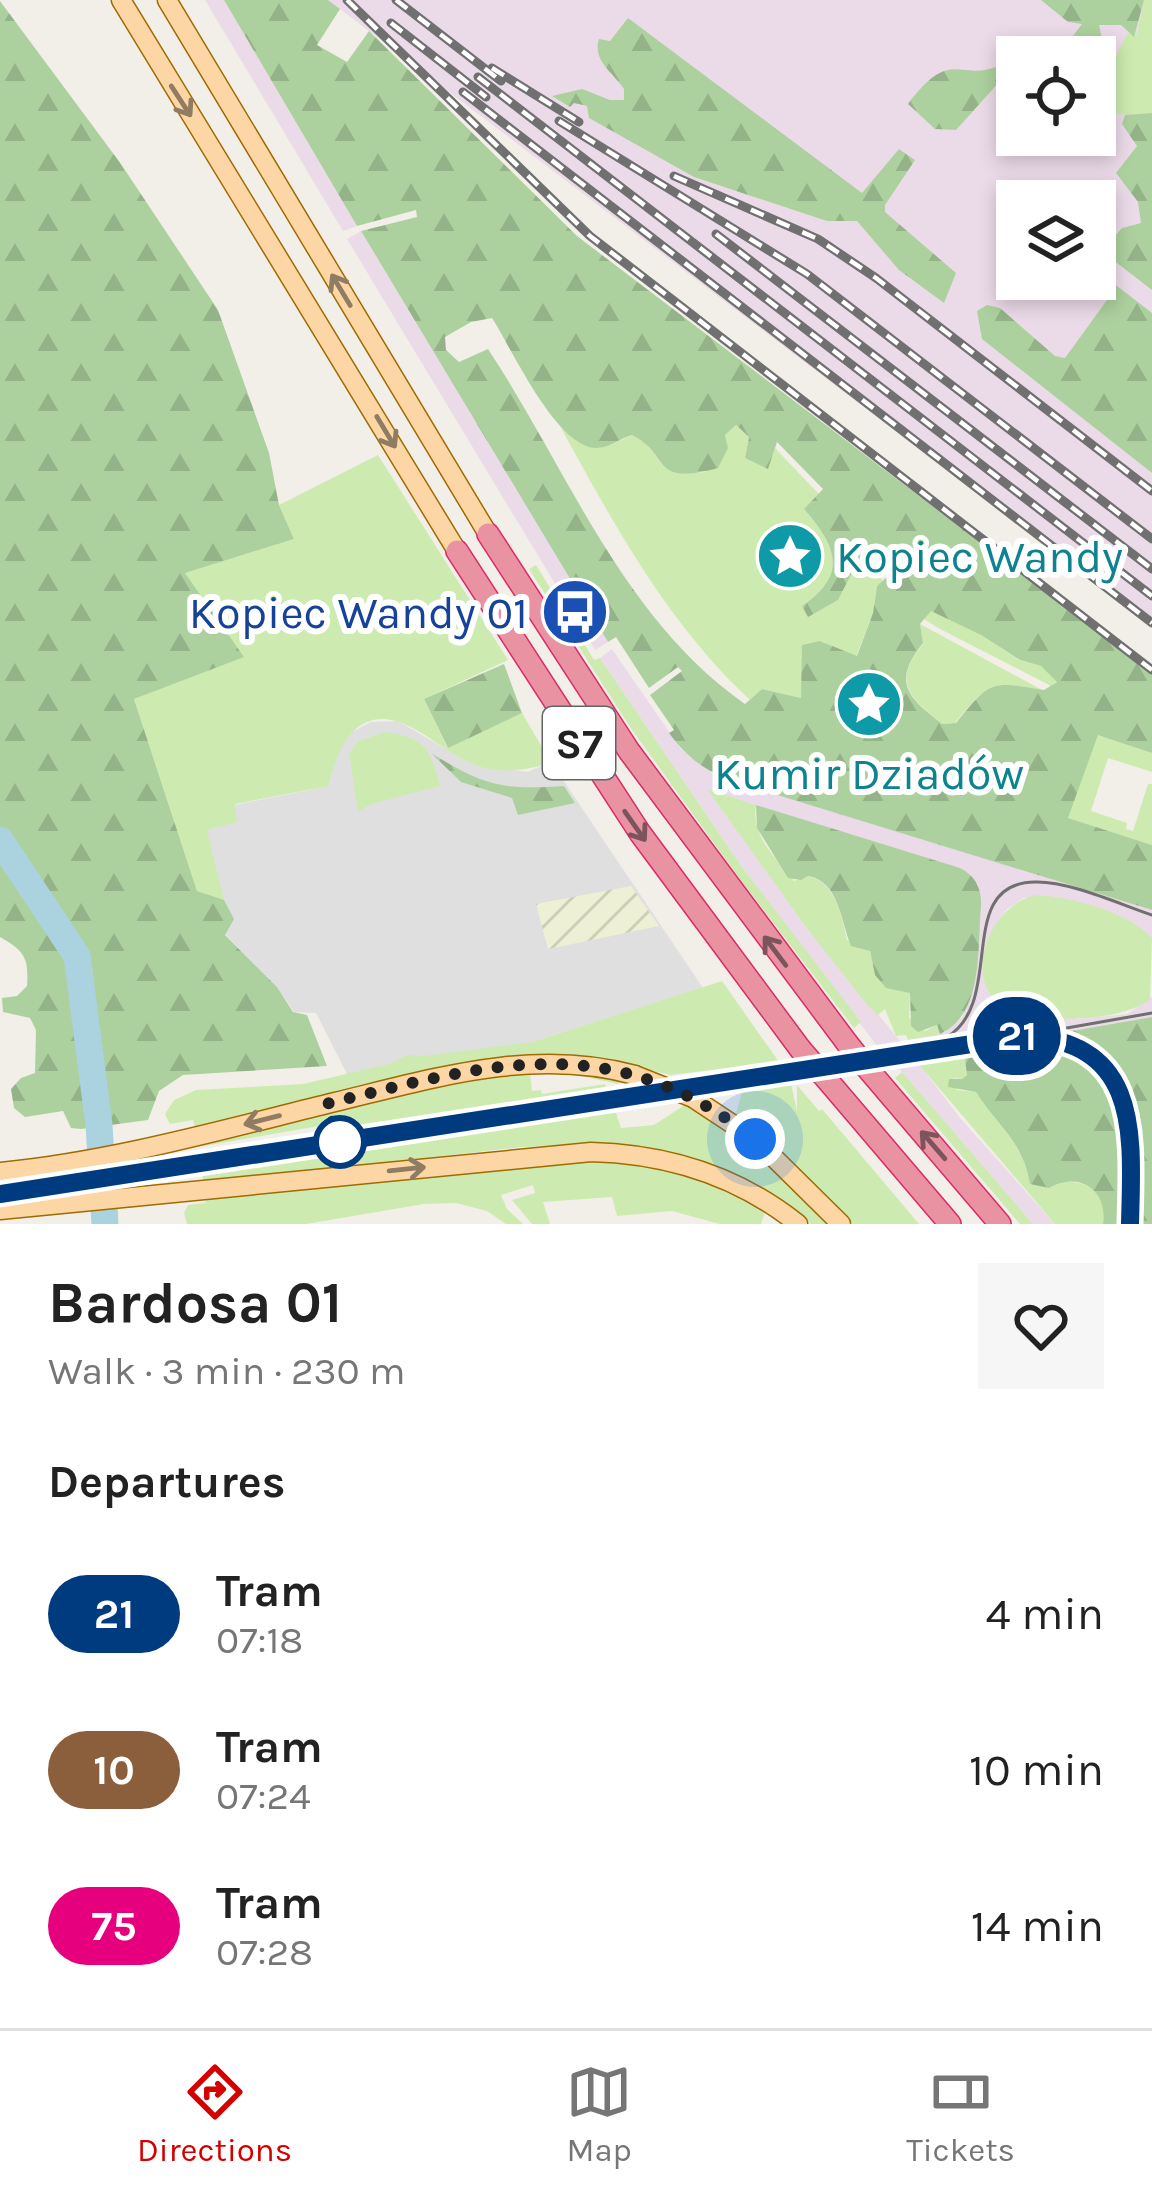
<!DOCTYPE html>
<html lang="en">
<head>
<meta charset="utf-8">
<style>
	:root { --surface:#fff; --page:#f6f6f6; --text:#222; --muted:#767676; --line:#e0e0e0; --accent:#d40000 }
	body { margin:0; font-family:Karla,sans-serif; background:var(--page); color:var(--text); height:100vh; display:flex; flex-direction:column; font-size:45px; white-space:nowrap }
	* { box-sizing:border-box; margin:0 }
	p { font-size:39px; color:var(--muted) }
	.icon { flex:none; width:66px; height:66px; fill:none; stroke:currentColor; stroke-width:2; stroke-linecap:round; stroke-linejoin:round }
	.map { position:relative; height:1224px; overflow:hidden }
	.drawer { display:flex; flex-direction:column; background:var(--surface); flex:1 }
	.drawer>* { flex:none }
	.badge { padding:0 24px; border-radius:39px; font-size:42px; line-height:78px }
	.tools { position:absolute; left:996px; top:36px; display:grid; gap:24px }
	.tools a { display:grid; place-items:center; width:120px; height:120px; border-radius:0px; background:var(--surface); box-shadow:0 6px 18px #0003; font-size:60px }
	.you { position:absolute; width:60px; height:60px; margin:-30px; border:9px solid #fff; border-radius:50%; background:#1a73e8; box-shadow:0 0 0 18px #1a73e833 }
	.map>.badge { position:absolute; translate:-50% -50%; box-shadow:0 0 0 6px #fff }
	h2 { padding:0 48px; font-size:45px; line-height:108px }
	.round { display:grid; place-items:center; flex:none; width:126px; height:126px; border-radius:0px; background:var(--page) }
	.head { display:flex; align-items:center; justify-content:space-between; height:204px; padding:0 48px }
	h1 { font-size:57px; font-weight:700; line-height:90px }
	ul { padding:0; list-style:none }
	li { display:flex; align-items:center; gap:36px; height:156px; padding:0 48px }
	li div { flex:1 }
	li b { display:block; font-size:45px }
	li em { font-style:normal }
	li .badge { min-width:132px; font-weight:700; text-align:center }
	.tabs { display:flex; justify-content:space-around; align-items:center; height:168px; border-top:3px solid var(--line); background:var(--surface); font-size:33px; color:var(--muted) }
	.tabs a { display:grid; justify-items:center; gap:6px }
	.tabs .current { color:var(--accent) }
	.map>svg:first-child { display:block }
</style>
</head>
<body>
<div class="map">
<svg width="1152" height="1224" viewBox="0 0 1152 1224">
	<defs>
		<pattern id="farmland-furrows" width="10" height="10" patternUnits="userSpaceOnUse" patternTransform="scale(3)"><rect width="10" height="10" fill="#eef0d5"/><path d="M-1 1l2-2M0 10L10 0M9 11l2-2" fill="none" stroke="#ccceb7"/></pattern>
		<pattern id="forest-firs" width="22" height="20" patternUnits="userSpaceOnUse" patternTransform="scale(3)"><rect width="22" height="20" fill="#add19e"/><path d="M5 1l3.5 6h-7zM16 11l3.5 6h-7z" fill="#95b388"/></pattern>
	</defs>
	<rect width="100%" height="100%" fill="#f2efe9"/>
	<path fill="#e0dfdf" d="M 398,721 L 470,763 L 527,772 L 551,762 L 703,988 L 532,1042 L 423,1059 L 349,1078 L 316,1013 L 294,1012 L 277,987 L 225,934 L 180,836 L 234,805 L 329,786 L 335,754 L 348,734 L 371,722 Z"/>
	<path fill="#ebdbe8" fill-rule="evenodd" d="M 205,0 L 224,0 L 357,226 L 343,231 Z
		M 328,0 L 1152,0 L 1152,626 L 340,9 ZM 1017,57 L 1095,57 L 1095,135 L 1017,135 ZM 1017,201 L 1095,201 L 1095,279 L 1017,279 Z
		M 361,231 L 608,642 L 595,650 L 347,239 Z
		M 612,649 L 681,749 L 712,773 L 1152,910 L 1152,938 L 1123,918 L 1054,897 L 1023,898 L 1006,910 L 990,936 L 985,982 L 1001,1006 L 1078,1019 L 1127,1014 L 1152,997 L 1152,1017 L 1075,1031 L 1112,1055 L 1135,1089 L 1144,1142 L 1142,1224 L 1126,1224 L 1127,1134 L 1116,1096 L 1083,1059 L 1060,1047 L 1030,1040 L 993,1043 L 993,1047 L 916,1060 L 961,1119 L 1055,1224 L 1033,1224 L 894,1063 L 789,1075 L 202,1168 L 199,1152 L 877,1046 L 742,867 L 600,658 ZM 709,790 L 969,874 L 979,886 L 963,1017 L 945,1032 L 901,1042 L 806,927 Z
		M 191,1154 L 193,1168 L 0,1197 L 0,1182 Z"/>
	<path fill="url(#farmland-furrows)" d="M 631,886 L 659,926 L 548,949 L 536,904 Z"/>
	<path fill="#cdebb0" d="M 1144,0 L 1152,0 L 1152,113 C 1131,116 1114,116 1095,106 L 1095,99 L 1127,34 L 1137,34 Z
		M 736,425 L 749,437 L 745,458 L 768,468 L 775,448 L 819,494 L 804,509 C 836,546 849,574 802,606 L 808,616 L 838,600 L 862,553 L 883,581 L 877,587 L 873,613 L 856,657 L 821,641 L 801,698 L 762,689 L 750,700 C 668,624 613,523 560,426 L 578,442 L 610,445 L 632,435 C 669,453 646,477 705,472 L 725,435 Z
		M 378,455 L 508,660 L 424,699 L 447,747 L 522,713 L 551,762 C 527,772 493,774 468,762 C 446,751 426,733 402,723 C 355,705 336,750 329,786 L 235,804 L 237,822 L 207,830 L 224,900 L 197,891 L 134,699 L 243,656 L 184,573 L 294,539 L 279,505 Z
		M 536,565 L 594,660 L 600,658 L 742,867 L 861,1022 L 854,1028 L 739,878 L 630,727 L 529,569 Z
		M 931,610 L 981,635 L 1019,660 L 1041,666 L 1057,681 L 1051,686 L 940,629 L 924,619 Z
		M 920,624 L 1044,691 C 990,681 991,680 955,723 L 942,724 C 909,696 891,683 923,644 Z
		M 385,732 C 425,737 431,750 440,786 L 371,804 L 358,812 L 349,753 L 359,741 Z
		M 1098,734 L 1152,753 L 1152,772 L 1108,758 L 1091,811 L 1127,823 L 1126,829 L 1133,831 L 1148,784 L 1152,784 L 1152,845 L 1067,818 Z
		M 707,789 L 756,805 C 751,836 776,858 794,881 L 807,876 C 835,880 842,916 847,940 L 870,951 L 873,966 L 910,992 L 909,1018 L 925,1031 L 937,1025 L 940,1034 L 908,1040 L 906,1035 L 896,1036 L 885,1009 L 878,1015 L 868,1006 L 806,927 Z
		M 1037,895 C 1073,898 1127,911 1152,938 L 1150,999 C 1122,1024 1016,1027 993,998 C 965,963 997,901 1037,895 Z
		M 722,981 L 779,1062 L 670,1075 L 606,1059 L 569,1054 L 511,1056 L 448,1066 L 195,1127 L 193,1120 L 170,1124 L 165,1114 L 174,1100 L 196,1090 L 303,1084 L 389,1064 L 407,1055 L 424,1056 L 532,1042 Z
		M 970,1050 L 965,1060 L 967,1075 L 962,1079 L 954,1078 L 957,1090 L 976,1092 C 997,1124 1023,1144 1031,1184 C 1063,1179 1110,1175 1103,1224 L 1055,1224 L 915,1060 Z
		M 527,1070 L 601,1074 L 623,1080 L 618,1084 L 576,1075 L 530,1073 L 532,1091 L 541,1090 L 542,1094 L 605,1084 L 606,1089 L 356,1127 L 354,1120 L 198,1147 L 198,1143 L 383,1098 Z
		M 902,1072 L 1033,1224 L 1020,1224 L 895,1078 Z
		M 789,1075 L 797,1111 L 797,1085 L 819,1111 L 822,1109 L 919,1224 L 853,1224 L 774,1144 L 736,1113 L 743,1089 L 707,1093 L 701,1090 Z
		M 613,1103 L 621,1128 L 654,1125 L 686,1104 C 743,1135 784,1178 828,1224 L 811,1224 L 776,1198 L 714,1166 L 680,1154 L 620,1145 L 522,1147 L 204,1183 L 202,1173 L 359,1150 L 359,1143 Z
		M 598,1159 C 659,1164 712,1182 766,1210 L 761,1224 L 720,1224 L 672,1211 L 617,1216 L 612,1197 L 543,1202 L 550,1224 L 532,1224 L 512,1200 L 535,1193 L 533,1185 L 501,1195 L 507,1209 L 523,1224 L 506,1224 L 487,1211 L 456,1203 L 424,1204 L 306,1224 L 187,1224 L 184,1213 L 188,1205 L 205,1203 L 206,1199 Z"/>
	<path fill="url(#forest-firs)" fill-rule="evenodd" d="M 224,0 L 328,0 L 340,9 L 317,45 L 347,62 L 369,31 L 577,236 L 1152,673 L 1152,753 L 1098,735 L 1068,818 L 1152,845 L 1152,910 L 738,783 C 708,773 688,759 669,733 L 674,730 L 650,695 L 682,671 L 678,667 L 649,688 L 616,637 L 608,642 L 361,231 L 417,217 L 416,210 L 357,226 ZM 492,318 C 512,349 556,447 596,448 C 610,448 620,438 632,435 C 671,454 649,487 718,468 L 728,448 L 725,435 L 736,425 L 749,437 L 745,458 L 768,469 L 777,442 L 823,489 L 804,509 C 836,546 849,574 802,606 L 808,617 L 838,600 L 867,544 L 888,576 L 877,586 L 873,613 L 857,656 L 820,641 L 802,645 L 801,698 L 762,689 L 745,704 C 622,618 568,470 488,349 L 459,362 L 446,350 L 445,337 L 471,322 ZM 931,611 L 981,635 L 1020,660 L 1041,666 L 1057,682 L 1044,690 C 990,681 991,680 956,723 L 942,724 C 908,697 891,683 923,643 L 920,624 Z
		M 1041,0 L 1144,0 L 1134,37 L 1121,25 L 1099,25 L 1104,48 L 1115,61 L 1095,99 L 1095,57 L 1057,57 L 1082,24 L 1068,22 Z
		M 0,1 L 121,164 L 218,310 L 269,453 L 279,505 L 294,539 L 185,573 L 244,657 L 134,699 L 197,891 L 224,900 L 234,919 L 225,935 L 277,987 L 293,1012 L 307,1015 L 327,1066 L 183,1075 L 159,1091 L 148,1120 L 81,1129 L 71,1128 L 63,1111 L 25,1117 L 14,1108 L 11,1089 L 21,1078 L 35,1073 L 36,1030 L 30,1018 L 3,1012 L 2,998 L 17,996 L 27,986 C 29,957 24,951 0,937 Z
		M 628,18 L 862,193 L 899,149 L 915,160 L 885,205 L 885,212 L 956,273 L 944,303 L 899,270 L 857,221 L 827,221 L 694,177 L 589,118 L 587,106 L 574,103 L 570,107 L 552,96 L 582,89 L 610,100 L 624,100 L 624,89 C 613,72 592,61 599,39 L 610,41 Z
		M 1003,64 L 1011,69 L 956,130 L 935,129 L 908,104 C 953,44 959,85 1003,64 Z
		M 1152,113 L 1152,290 L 1095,246 L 1095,221 L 1106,207 L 1113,214 L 1102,227 L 1114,237 L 1122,228 L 1141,223 L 1138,202 L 1116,173 L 1137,146 L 1122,124 L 1125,115 Z
		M 1095,269 L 1152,313 L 1152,473 L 982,339 L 977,311 L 987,305 L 1000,308 L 1055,356 L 1065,358 L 1110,296 L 1090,279 L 1095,279 Z
		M 504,664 L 522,713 L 448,748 L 424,699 Z
		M 431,753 C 485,786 501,790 564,786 L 575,803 L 518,815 L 512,798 L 461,782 Z
		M 756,805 L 960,868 C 976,876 982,889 981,907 C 977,949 984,1014 940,1034 L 937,1025 L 918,1032 L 911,1026 L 910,993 L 886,988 L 875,975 L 870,951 L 851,946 C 841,922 839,881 808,876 L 801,880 L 788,878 L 757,828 Z
		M 1152,1017 L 1152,1224 L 1142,1224 C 1144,1151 1152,1062 1072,1031 Z
		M 1022,1039 C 1136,1047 1128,1139 1126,1224 L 1103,1224 C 1108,1189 1078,1171 1049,1188 L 1030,1184 C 1024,1143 997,1125 976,1092 L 948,1087 L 949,1079 L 962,1079 L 967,1075 L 965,1060 L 970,1050 Z"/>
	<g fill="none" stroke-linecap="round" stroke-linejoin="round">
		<path stroke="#aad3df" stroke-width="27" d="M 0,840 L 77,956 L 99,1125 L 105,1224"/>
		<defs>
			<path id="major" d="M 121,0 L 457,551
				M 167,0 L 488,534
				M 693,1098 L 755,1139 L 841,1224
				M 0,1172 C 113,1161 225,1129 335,1102 C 435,1078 533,1047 635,1075
				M 0,1210 L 591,1152 C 667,1154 738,1176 798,1224"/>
			<path id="highway" d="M 488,534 L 629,751 L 847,1043
				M 457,551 L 640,833 L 801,1050
				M 867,1068 L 1000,1224
				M 823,1075 L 950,1224"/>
		</defs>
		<use href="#major" stroke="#a06b00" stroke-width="21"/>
		<use href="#highway" stroke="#dc2a67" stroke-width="24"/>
		<use href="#major" stroke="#fcd6a4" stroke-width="18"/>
		<use href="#highway" stroke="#e892a2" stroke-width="21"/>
		<path stroke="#707070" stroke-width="3" d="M 1061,1029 L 1152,1013
			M 947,1037 C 1007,1001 953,883 1035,882 C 1069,881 1119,904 1152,915
			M 0,1185 L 1033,1027 C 1152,1034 1140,1136 1138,1224"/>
		<defs>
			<path id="rail" d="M 347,0 L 590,236 L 1152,670
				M 396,0 L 501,81
				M 391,23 L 486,97
				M 492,68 L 579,122
				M 478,77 L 1152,596
				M 463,92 L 1152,623
				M 559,121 L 807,274 L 1152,539
				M 674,176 L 818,239 L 876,278 L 1152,491
				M 716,234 L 1152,569"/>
		</defs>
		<use href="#rail" stroke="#707070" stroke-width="9"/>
		<use href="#rail" stroke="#fff" stroke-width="4.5" stroke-dasharray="14" stroke-linecap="butt"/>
		<defs>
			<path id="major-bridge" d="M 635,1075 L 693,1098"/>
			<path id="highway-bridge" d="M 847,1043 L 867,1068
				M 801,1050 L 823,1075"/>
		</defs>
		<use href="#major-bridge" stroke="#a06b00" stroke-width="21" stroke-linecap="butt"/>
		<use href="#highway-bridge" stroke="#dc2a67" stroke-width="24" stroke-linecap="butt"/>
		<use href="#major-bridge" stroke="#fcd6a4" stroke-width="18"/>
		<use href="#highway-bridge" stroke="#e892a2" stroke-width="21"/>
	</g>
	<defs><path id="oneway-shaft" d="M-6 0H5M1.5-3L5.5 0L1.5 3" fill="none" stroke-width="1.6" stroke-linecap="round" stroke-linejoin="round" transform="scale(3)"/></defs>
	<g stroke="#8f7c63">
		<use href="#oneway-shaft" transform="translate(181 101) rotate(57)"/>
		<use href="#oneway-shaft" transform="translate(341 290) rotate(-121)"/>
		<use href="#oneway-shaft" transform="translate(386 432) rotate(59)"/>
		<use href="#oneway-shaft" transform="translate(262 1120) rotate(166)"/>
		<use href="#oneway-shaft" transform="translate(407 1169) rotate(-6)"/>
	</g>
	<g stroke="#7b545c">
		<use href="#oneway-shaft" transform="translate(635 826) rotate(55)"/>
		<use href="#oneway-shaft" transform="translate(775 951) rotate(-127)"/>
		<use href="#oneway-shaft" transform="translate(933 1145) rotate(-131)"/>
	</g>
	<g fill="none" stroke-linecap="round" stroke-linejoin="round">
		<defs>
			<path id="line" d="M 0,1194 L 1023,1036 C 1142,1041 1132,1137 1130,1224"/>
		</defs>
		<use href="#line" stroke="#fff" stroke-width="27"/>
		<use href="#line" stroke="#003b80" stroke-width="18"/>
		<path stroke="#222" stroke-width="12" stroke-dasharray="0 21.6" d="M 340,1142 L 326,1104 C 488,1064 610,1026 755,1139"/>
	</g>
	<defs>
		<symbol id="sight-disc" viewBox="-11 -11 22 22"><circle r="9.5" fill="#0f9aa8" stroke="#fff"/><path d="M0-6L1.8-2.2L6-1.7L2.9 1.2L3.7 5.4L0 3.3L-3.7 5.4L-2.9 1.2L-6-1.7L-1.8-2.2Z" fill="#fff"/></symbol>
		<symbol id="bus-disc" viewBox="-11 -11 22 22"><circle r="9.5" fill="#1a4fb4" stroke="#fff"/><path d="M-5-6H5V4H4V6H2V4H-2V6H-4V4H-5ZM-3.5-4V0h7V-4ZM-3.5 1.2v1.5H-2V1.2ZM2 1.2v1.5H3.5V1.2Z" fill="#fff"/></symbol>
	</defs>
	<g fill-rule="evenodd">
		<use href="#sight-disc" x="752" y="518" width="76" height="76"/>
		<use href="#bus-disc" x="537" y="574" width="76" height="76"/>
		<use href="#sight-disc" x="831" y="666" width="76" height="76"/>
	</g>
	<circle fill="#fff" stroke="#003b80" stroke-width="6" cx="340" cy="1142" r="24"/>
	<g text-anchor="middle" stroke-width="12" stroke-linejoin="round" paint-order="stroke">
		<rect fill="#fff" stroke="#646464" stroke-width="3" x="543" y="707" width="72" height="72" rx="9"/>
		<g font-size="42" font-weight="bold" fill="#222">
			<text x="579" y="758">S7</text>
		</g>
		<g font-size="45" fill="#0d838f" stroke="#fff" text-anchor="start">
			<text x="836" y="572">Kopiec Wandy</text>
			<text x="869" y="789" text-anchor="middle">Kumir Dziadów</text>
		</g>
		<g font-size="45" fill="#164399" stroke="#fff" text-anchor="end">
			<text x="528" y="628">Kopiec Wandy 01</text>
		</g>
	</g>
</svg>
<div class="tools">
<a><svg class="icon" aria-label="locate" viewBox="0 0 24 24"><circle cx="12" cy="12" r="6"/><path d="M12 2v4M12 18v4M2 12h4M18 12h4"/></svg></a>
<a><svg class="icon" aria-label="layers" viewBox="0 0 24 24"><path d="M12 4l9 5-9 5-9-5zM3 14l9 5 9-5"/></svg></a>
</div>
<div class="you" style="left:755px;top:1139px"></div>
<b class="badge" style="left:1017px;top:1036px;background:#003b80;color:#fff">21</b>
</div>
<section class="drawer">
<div class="head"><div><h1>Bardosa 01</h1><p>Walk · 3 min · 230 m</p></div><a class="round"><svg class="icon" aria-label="heart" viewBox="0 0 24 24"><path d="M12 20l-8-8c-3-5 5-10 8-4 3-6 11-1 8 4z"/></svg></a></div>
<h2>Departures</h2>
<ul>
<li><span class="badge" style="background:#003b80;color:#fff">21</span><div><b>Tram</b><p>07:18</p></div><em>4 min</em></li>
<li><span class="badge" style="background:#8b5e3c;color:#fff">10</span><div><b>Tram</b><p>07:24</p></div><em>10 min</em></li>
<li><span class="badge" style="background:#e6007e;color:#fff">75</span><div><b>Tram</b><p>07:28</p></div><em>14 min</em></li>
</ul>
</section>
<nav class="tabs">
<a class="current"><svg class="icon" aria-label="directions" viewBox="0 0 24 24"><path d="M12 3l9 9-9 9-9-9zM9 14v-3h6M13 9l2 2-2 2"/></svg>Directions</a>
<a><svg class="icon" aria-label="map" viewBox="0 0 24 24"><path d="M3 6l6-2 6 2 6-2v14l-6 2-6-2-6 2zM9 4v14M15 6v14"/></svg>Map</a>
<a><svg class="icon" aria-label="tickets" viewBox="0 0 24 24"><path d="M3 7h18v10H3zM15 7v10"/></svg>Tickets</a>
</nav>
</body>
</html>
